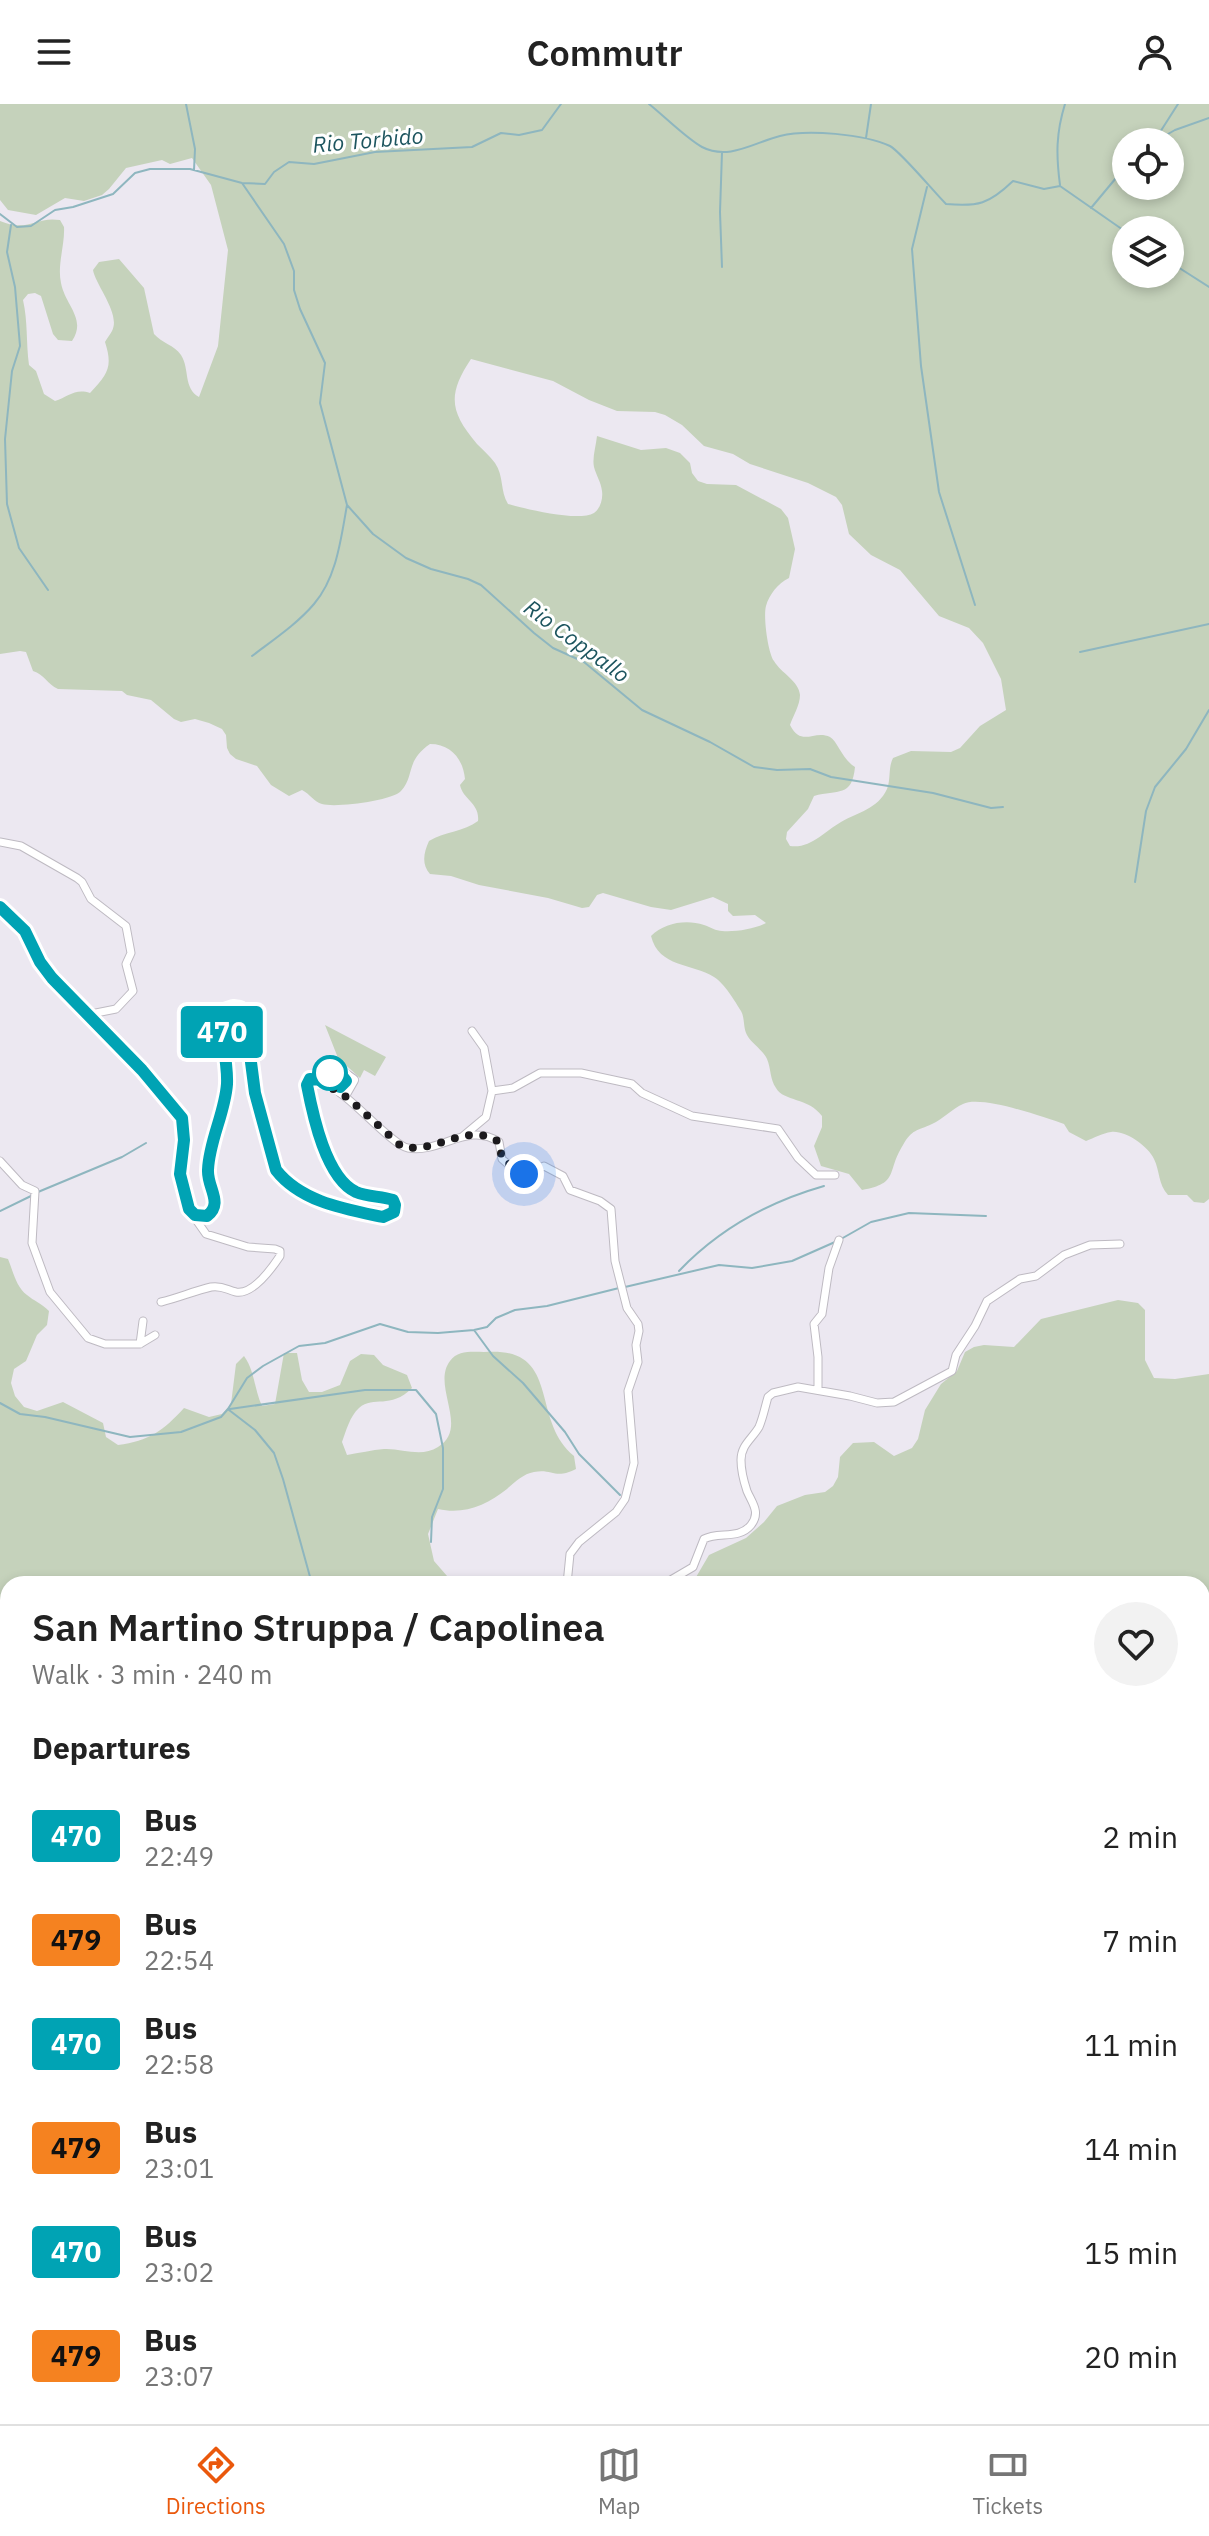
<!DOCTYPE html>
<html lang="en">
<head>
<meta charset="utf-8">
<style>
	:root { --surface:#fff; --page:#f2f2f2; --text:#222; --muted:#767676; --line:#e0e0e0; --accent:#ea580c }
	body { margin:0; font-family:"IBM Plex Sans",sans-serif; background:var(--page); color:var(--text); height:100vh; display:flex; flex-direction:column; font-size:30px; white-space:nowrap }
	* { box-sizing:border-box; margin:0 }
	p { font-size:26px; color:var(--muted) }
	.icon { flex:none; width:44px; height:44px; fill:none; stroke:currentColor; stroke-width:2; stroke-linecap:round; stroke-linejoin:round }
	.map { position:relative; flex:1; overflow:hidden }
	.sheet { position:absolute; left:0px; top:1472px; width:1210px; height:848px; display:flex; flex-direction:column; background:var(--surface); border-radius:24px 24px 0 0; box-shadow:0 4px 12px #0003 }
	.sheet>* { flex:none }
	.badge { padding:0 16px; border-radius:6px; font-size:28px; line-height:52px }
	.tools { position:absolute; left:1112px; top:24px; display:grid; gap:16px }
	.tools a { display:grid; place-items:center; width:72px; height:72px; border-radius:50%; background:var(--surface); box-shadow:0 4px 12px #0003; font-size:40px }
	.you { position:absolute; width:40px; height:40px; margin:-20px; border:6px solid #fff; border-radius:50%; background:#1a73e8; box-shadow:0 0 0 12px #1a73e833 }
	.map>.badge { position:absolute; translate:-50% -50%; box-shadow:0 0 0 4px #fff }
	h2 { padding:0 32px; font-size:30px; line-height:72px }
	.round { display:grid; place-items:center; flex:none; width:84px; height:84px; border-radius:42px; background:var(--page) }
	.head { display:flex; align-items:center; justify-content:space-between; height:136px; padding:0 32px }
	h1 { font-size:38px; font-weight:600; line-height:60px }
	ul { padding:0; list-style:none }
	li { display:flex; align-items:center; gap:24px; height:104px; padding:0 32px }
	li div { flex:1 }
	li b { display:block; font-size:30px }
	li em { font-style:normal }
	li .badge { min-width:88px; font-weight:700; text-align:center }
	header { display:flex; justify-content:space-between; align-items:center; height:104px; padding:0 32px; background:var(--surface); font-size:36px; font-weight:600 }
	.tabs { display:flex; justify-content:space-around; align-items:center; height:112px; border-top:2px solid var(--line); background:var(--surface); font-size:22px; color:var(--muted) }
	.tabs a { display:grid; justify-items:center; gap:4px }
	.tabs .on { color:var(--accent) }
	.map>svg:first-child { display:block }
</style>
</head>
<body>
<header><svg class="icon" aria-label="menu" viewBox="0 0 24 24"><path d="M4 6h16M4 12h16M4 18h16"/></svg>Commutr<svg class="icon" aria-label="person" viewBox="0 0 24 24"><circle cx="12" cy="8" r="4"/><path d="M4 21q1-7 8-7t8 7"/></svg></header>
<div class="map">
<svg width="1209" height="2320" viewBox="0 0 1209 2320">
	<rect width="100%" height="100%" fill="#ece8f1"/>
	<path fill="#c5d2bb" fill-rule="evenodd" d="M 0,0 L 1209,0 L 1209,1095 L 1204,1099 L 1194,1098 L 1187,1091 L 1168,1091 C 1158,1080 1160,1067 1154,1055 C 1148,1042 1125,1026 1111,1028 C 1103,1029 1094,1034 1086,1037 L 1069,1028 L 1064,1020 C 1043,1013 982,991 963,1000 C 952,1005 943,1015 932,1020 C 917,1027 912,1025 903,1041 C 886,1068 900,1079 862,1086 L 849,1070 L 821,1062 L 814,1042 L 822,1023 L 822,1012 C 808,993 784,998 776,984 C 770,976 771,964 767,955 C 763,946 752,940 747,931 C 743,924 745,914 741,907 C 735,897 724,879 714,873 C 692,859 659,864 651,832 C 664,819 686,815 704,821 C 710,823 716,827 722,827 C 736,828 754,825 766,819 L 755,811 L 733,812 L 728,807 L 728,800 L 713,793 L 671,806 L 651,803 L 603,789 L 597,791 L 589,803 L 582,804 L 548,794 L 479,781 L 451,772 L 430,770 C 421,760 424,748 429,737 C 445,727 464,728 478,717 C 480,699 463,696 460,681 L 465,675 C 463,655 451,640 430,640 C 405,657 415,672 401,687 C 392,697 335,704 322,700 C 314,698 310,690 302,686 L 289,692 L 271,681 L 257,662 L 236,655 L 230,650 L 227,644 L 226,631 L 222,625 L 209,619 L 195,615 L 181,618 L 174,615 L 151,596 L 127,591 L 122,587 L 58,585 C 47,580 44,570 33,567 L 26,548 L 20,547 L 0,550 L 0,117 C 29,129 35,112 60,116 L 64,123 C 65,141 57,161 61,179 C 65,201 87,215 72,237 L 58,236 L 53,230 L 41,192 L 35,189 L 28,190 L 23,196 C 28,218 26,239 29,261 L 36,267 L 44,290 L 55,297 C 68,293 75,284 90,289 C 108,270 113,263 105,238 C 107,234 110,231 112,227 C 121,210 96,182 93,166 L 99,158 L 119,155 L 144,184 L 154,230 C 162,239 174,241 181,251 C 190,265 183,284 199,293 L 218,242 L 228,146 L 211,81 L 192,54 L 170,60 L 162,56 L 126,64 L 109,85 L 102,91 L 84,97 L 65,94 L 36,111 L 8,106 L 0,96 ZM 1126,38 L 1170,38 L 1170,82 L 1126,82 ZM 1126,126 L 1170,126 L 1170,170 L 1126,170 ZM 471,255 L 553,277 L 589,296 L 617,307 L 655,308 L 665,311 L 682,321 L 704,342 L 733,350 L 750,360 L 808,379 L 836,393 L 842,401 L 849,430 L 871,451 L 900,466 L 939,512 L 969,524 L 983,539 L 1001,575 L 1006,606 L 980,622 L 960,644 L 951,648 L 911,647 L 893,654 C 888,664 891,675 887,685 C 878,705 858,708 841,718 C 825,727 811,745 790,742 L 786,735 L 787,728 L 808,705 L 814,692 C 838,685 852,694 855,663 C 842,655 838,638 830,633 C 814,625 802,644 790,621 C 793,612 800,601 800,591 C 799,577 781,569 774,557 C 768,549 763,512 766,502 C 769,491 778,479 789,474 L 795,445 L 788,414 L 781,405 L 736,381 L 707,380 L 698,377 L 692,369 L 690,359 L 680,349 L 666,344 L 641,346 L 597,332 C 596,342 592,354 594,363 C 596,371 601,378 602,387 C 603,394 601,404 594,409 C 578,418 526,405 508,400 C 500,387 504,372 495,359 C 490,352 483,346 477,340 C 450,308 447,291 471,255 Z
		M 325,921 L 386,953 L 375,972 L 364,966 L 360,974 L 338,954 Z
		M 0,1153 L 8,1155 C 13,1167 16,1183 27,1191 C 34,1197 41,1199 49,1207 L 47,1221 L 37,1231 L 26,1257 L 14,1265 L 11,1279 L 15,1292 L 24,1303 L 37,1307 L 63,1298 L 103,1319 L 106,1333 L 118,1341 C 149,1337 163,1327 184,1304 L 209,1313 L 222,1310 L 231,1300 L 236,1260 L 244,1252 C 255,1267 254,1285 262,1302 L 275,1300 L 284,1249 L 297,1249 L 302,1276 L 309,1288 L 322,1288 L 340,1281 L 350,1257 L 361,1250 L 374,1251 L 383,1261 L 407,1271 L 412,1284 C 390,1306 374,1291 359,1304 C 350,1312 346,1327 342,1338 L 347,1351 C 359,1349 372,1346 384,1345 C 402,1344 421,1354 438,1343 C 470,1324 431,1282 450,1257 C 458,1246 472,1248 484,1248 C 563,1242 529,1315 574,1352 L 576,1365 C 555,1376 552,1364 534,1368 C 523,1370 515,1378 507,1385 C 487,1401 464,1411 438,1405 L 428,1430 L 434,1457 L 454,1480 L 8,1480 L 8,1647 L 0,1648 Z
		M 1118,1196 L 1138,1199 L 1145,1206 L 1145,1256 L 1154,1274 L 1175,1275 L 1209,1270 L 1209,1520 L 1202,1519 L 1202,1480 L 692,1480 L 709,1451 L 746,1434 L 764,1418 L 777,1402 L 805,1391 L 825,1388 L 833,1382 L 838,1373 L 840,1353 L 853,1339 L 874,1338 L 894,1352 L 912,1344 L 918,1335 L 925,1306 L 941,1280 L 957,1267 L 965,1248 L 974,1243 L 984,1241 L 1014,1243 L 1041,1215 Z
		M 8,1664 L 8,2209 L 0,2205 L 0,1667 Z
		M 1209,1702 L 1209,1826 L 1202,1833 L 1202,1707 Z
		M 1209,2036 L 1209,2191 L 1202,2183 L 1202,2048 Z
		M 0,2218 L 8,2222 L 8,2312 L 137,2312 L 141,2320 L 0,2320 Z
		M 1202,2261 L 1209,2262 L 1209,2320 L 1076,2320 L 1078,2312 L 1202,2312 Z
		M 188,2312 L 455,2312 L 453,2320 L 194,2320 Z
		M 496,2312 L 527,2312 L 538,2320 L 489,2320 Z
		M 684,2312 L 775,2312 L 782,2320 L 689,2320 L 682,2315 Z
		M 819,2312 L 1017,2312 L 1014,2320 L 826,2320 Z"/>
	<g fill="none" stroke-linecap="round" stroke-linejoin="round">
		<path stroke="#8eb6bf" stroke-width="2" d="M 186,0 L 195,45 L 194,66
			M 649,0 C 664,12 687,35 702,43 C 729,57 755,38 780,32 C 807,25 864,30 890,42 C 901,48 934,88 946,100 C 978,103 989,100 1013,77 L 1044,85 L 1060,82 L 1126,128
			M 866,34 L 871,0
			M 1155,36 L 1178,0
			M 1154,38 L 1175,26 L 1209,14
			M 722,48 L 720,108 L 722,163
			M 242,79 L 284,140 L 294,167 L 294,186 L 300,205 L 325,259 L 320,299 L 347,401 L 373,430 L 406,454 L 431,465 L 468,475 L 481,481 L 534,529 L 553,544 L 584,558 L 642,606 L 710,638 L 754,663 L 777,666 L 810,665 L 831,673 L 933,689 L 991,704 L 1003,703
			M 1060,81 C 1056,51 1056,29 1065,0
			M 927,83 L 912,145 L 921,262 L 939,388 L 975,501
			M 1091,104 L 1126,62
			M 0,110 L 17,123 L 31,122 L 55,106 L 73,103 L 113,90 L 135,69 L 150,65 L 190,65 L 242,79 L 265,80 L 274,68 L 289,58 L 314,60 L 375,48 L 472,43 L 501,29 L 519,31 L 542,26 L 561,0
			M 11,121 L 7,148 L 15,183 L 20,242 L 12,267 L 5,335 L 7,400 L 19,444 L 48,486
			M 1170,158 L 1209,183
			M 1080,548 L 1209,520
			M 252,552 C 273,536 297,520 314,500 C 337,473 341,434 347,401
			M 1135,778 L 1146,707 L 1155,683 L 1186,645 L 1209,606
			M 38,1088 L 122,1053 L 146,1039
			M 0,1107 L 33,1091
			M 841,1135 L 871,1118 L 909,1109 L 986,1112
			M 679,1167 C 720,1124 768,1098 824,1082
			M 625,1183 L 719,1161 L 752,1164 L 792,1157 L 835,1138
			M 474,1226 L 493,1252 L 523,1279 L 565,1328 L 579,1350 L 620,1391
			M 0,1299 L 20,1310 L 45,1313 L 130,1333 L 181,1328 L 221,1313 L 228,1305 L 247,1274 L 263,1262 L 299,1242 L 325,1239 L 380,1220 L 408,1228 L 438,1229 L 474,1226 L 487,1223 L 496,1214 L 515,1206 L 547,1202 L 619,1184
			M 230,1305 L 365,1286 L 416,1286 L 436,1310 L 443,1344 L 443,1385 L 432,1413 L 431,1438
			M 229,1306 L 255,1326 L 274,1349 L 283,1375 L 312,1480
			M 1202,1784 L 1209,1772
			M 0,1799 L 8,1769
			M 1202,1821 L 1209,1816
			M 0,2164 L 8,2149
			M 0,2243 L 8,2243
			M 558,2312 L 569,2320
			M 807,2312 L 815,2320
			M 194,2320 L 196,2312
			M 456,2320 L 460,2312
			M 641,2320 L 650,2312
			M 1109,2320 L 1113,2312"/>
		<defs>
			<path id="street" d="M 0,738 L 21,742 L 77,774 L 82,778 L 91,795 L 126,822 L 131,849 L 126,860 L 133,887 L 116,905 L 86,911
				M 0,803 C 29,825 32,846 52,874 L 142,966 L 182,1014 L 184,1036 L 180,1070 L 189,1105 L 195,1111 L 207,1112 L 213,1107 L 216,1099 L 210,1084 L 207,1069 L 227,979 L 220,917 L 224,907 L 230,904 L 240,905 L 245,912 L 255,989 L 276,1066 L 293,1084 L 317,1096 L 380,1113 L 392,1110 L 396,1103 L 393,1096 C 381,1091 368,1093 356,1088 C 326,1073 313,1012 307,981 L 310,975 L 327,980
				M 492,987 L 513,984 L 540,969 L 581,969 L 632,980 L 642,989 L 692,1012 L 778,1025 L 798,1054 L 816,1071 L 835,1071
				M 340,989 C 357,1000 394,1042 408,1044 C 440,1050 468,1017 499,1038 L 502,1055 C 523,1074 522,1069 544,1062 L 563,1072 L 570,1086 L 600,1097 L 611,1105 L 615,1157 L 627,1204 L 638,1220 L 639,1227 L 636,1241 L 638,1258 L 628,1287 L 634,1359 L 625,1395 L 616,1408 L 579,1438 L 570,1450 L 567,1480
				M 462,1033 L 486,1013 L 492,987 L 484,944 L 472,927
				M 0,1057 L 22,1081 L 35,1087 L 32,1139 L 50,1188 L 88,1234 L 105,1240 L 140,1240 L 155,1231
				M 161,1198 C 178,1194 194,1187 211,1183 C 222,1181 227,1186 236,1188 C 253,1191 272,1164 280,1152 L 280,1147 L 275,1145 L 248,1143 L 206,1130 L 192,1110
				M 140,1240 L 143,1217
				M 818,1286 L 818,1253 L 814,1220 L 822,1210 L 829,1164 L 839,1136
				M 664,1480 L 693,1463 L 704,1435 C 718,1427 739,1436 751,1421 C 761,1408 752,1399 747,1387 C 744,1378 741,1365 741,1356 C 741,1341 752,1335 759,1323 C 763,1314 765,1303 768,1293 L 773,1289 L 798,1283 L 850,1292 L 877,1299 L 894,1298 L 952,1267 L 956,1251 L 975,1222 L 987,1197 L 1020,1175 L 1036,1172 L 1064,1151 L 1090,1141 L 1120,1140
				M 0,2209 L 8,2213
				M 182,2312 L 187,2320
				M 535,2312 L 547,2320
				M 782,2312 L 788,2320
				M 481,2320 L 488,2312
				M 671,2320 L 678,2312"/>
			<path id="secondary" d="M 333,962 L 353,976 L 345,990 L 324,976 Z"/>
		</defs>
		<use href="#street" stroke="#bebac2" stroke-width="9"/>
		<use href="#secondary" stroke="#bebac2" stroke-width="12"/>
		<use href="#street" stroke="#fff" stroke-width="7"/>
		<use href="#secondary" stroke="#fff" stroke-width="10"/>
	</g>
	<g fill="none" stroke-linecap="round" stroke-linejoin="round">
		<defs>
			<path id="line" d="M 0,803 L 25,827 L 40,858 L 52,874 L 142,966 L 182,1014 L 184,1036 L 180,1070 L 189,1105 L 195,1111 L 207,1112 C 224,1099 207,1084 208,1066 C 209,1037 225,1009 227,980 C 228,959 222,938 220,917 L 224,907 L 233,904 L 240,905 L 245,912 L 255,989 L 276,1066 C 301,1098 345,1105 383,1113 L 394,1108 L 395,1101 L 393,1096 C 381,1092 368,1093 356,1088 C 326,1074 313,1012 307,981 L 310,975 L 324,976 L 333,967 L 339,968 L 346,977 L 340,983 L 326,976"/>
		</defs>
		<use href="#line" stroke="#fff" stroke-width="18"/>
		<use href="#line" stroke="#00a3b4" stroke-width="12"/>
		<path stroke="#1c1a1d" stroke-width="8" stroke-dasharray="0 14.4" d="M 330,969 L 324,976 L 320,977 L 348,994 L 401,1042 C 435,1052 467,1016 499,1038 L 502,1055 L 524,1070"/>
	</g>
	<circle fill="#fff" stroke="#00a3b4" stroke-width="4" cx="330" cy="969" r="16"/>
	<g text-anchor="middle" stroke-width="6" stroke-linejoin="round" paint-order="stroke">
		<g font-size="22" font-style="italic" fill="#1d555f" stroke="#fff">
			<text transform="translate(368 36) rotate(-5)" y="8">Rio Torbido</text>
			<text transform="translate(577 537) rotate(36)" y="8">Rio Coppallo</text>
		</g>
	</g>
</svg>
<div class="tools">
<a><svg class="icon" aria-label="locate" viewBox="0 0 24 24"><circle cx="12" cy="12" r="6"/><path d="M12 2v4M12 18v4M2 12h4M18 12h4"/></svg></a>
<a><svg class="icon" aria-label="layers" viewBox="0 0 24 24"><path d="M12 4l9 5-9 5-9-5zM3 14l9 5 9-5"/></svg></a>
</div>
<div class="you" style="left:524px;top:1070px"></div>
<b class="badge" style="left:222px;top:928px;background:#00a3b4;color:#fff">470</b>
<section class="sheet">
<div class="head"><div><h1>San Martino Struppa / Capolinea</h1><p>Walk · 3 min · 240 m</p></div><a class="round"><svg class="icon" aria-label="heart" viewBox="0 0 24 24"><path d="M12 20l-8-8c-3-5 5-10 8-4 3-6 11-1 8 4z"/></svg></a></div>
<h2>Departures</h2>
<ul>
<li><span class="badge" style="background:#00a3b4;color:#fff">470</span><div><b>Bus</b><p>22:49</p></div><em>2 min</em></li>
<li><span class="badge" style="background:#f58220;color:#111">479</span><div><b>Bus</b><p>22:54</p></div><em>7 min</em></li>
<li><span class="badge" style="background:#00a3b4;color:#fff">470</span><div><b>Bus</b><p>22:58</p></div><em>11 min</em></li>
<li><span class="badge" style="background:#f58220;color:#111">479</span><div><b>Bus</b><p>23:01</p></div><em>14 min</em></li>
<li><span class="badge" style="background:#00a3b4;color:#fff">470</span><div><b>Bus</b><p>23:02</p></div><em>15 min</em></li>
<li><span class="badge" style="background:#f58220;color:#111">479</span><div><b>Bus</b><p>23:07</p></div><em>20 min</em></li>
</ul>
</section>
</div>
<nav class="tabs">
<a class="on"><svg class="icon" aria-label="directions" viewBox="0 0 24 24"><path d="M12 3l9 9-9 9-9-9zM9 14v-3h6M13 9l2 2-2 2"/></svg>Directions</a>
<a><svg class="icon" aria-label="map" viewBox="0 0 24 24"><path d="M3 6l6-2 6 2 6-2v14l-6 2-6-2-6 2zM9 4v14M15 6v14"/></svg>Map</a>
<a><svg class="icon" aria-label="tickets" viewBox="0 0 24 24"><path d="M3 7h18v10H3zM15 7v10"/></svg>Tickets</a>
</nav>
</body>
</html>
